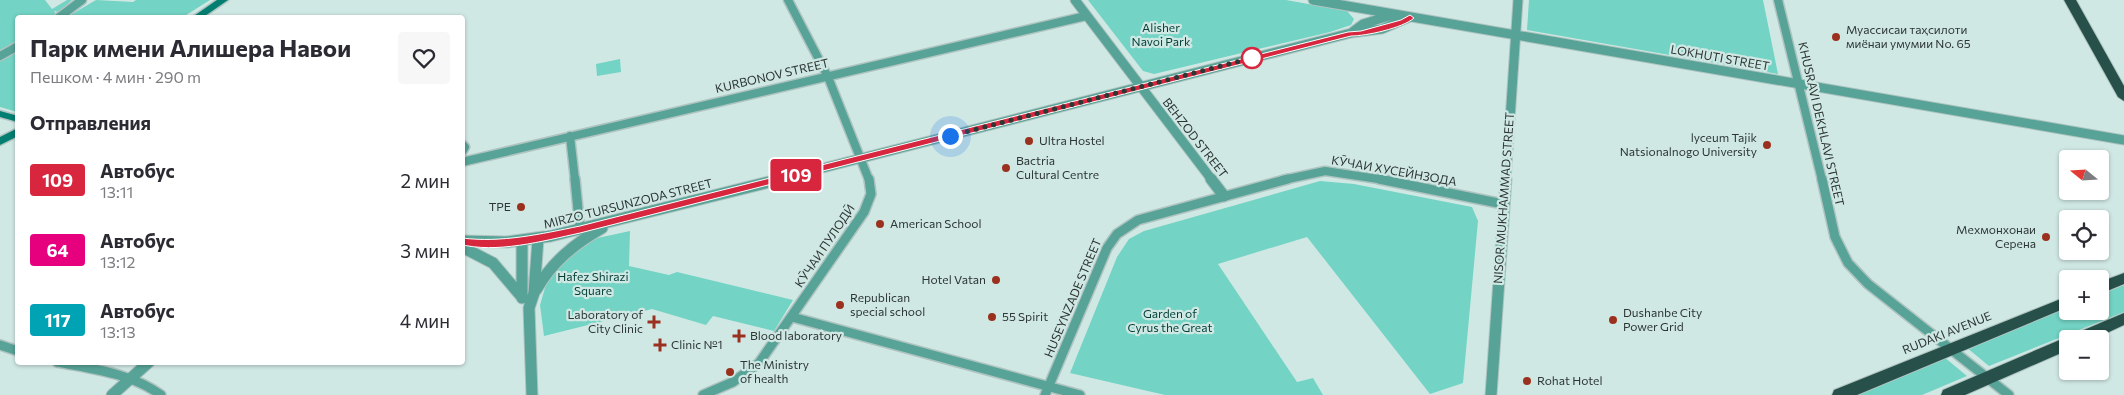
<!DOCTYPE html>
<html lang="ru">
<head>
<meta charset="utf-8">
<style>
	:root { --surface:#fff; --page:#f7f7f7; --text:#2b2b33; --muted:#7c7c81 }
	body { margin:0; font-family:Commissioner,sans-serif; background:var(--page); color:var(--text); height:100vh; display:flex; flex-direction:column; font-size:19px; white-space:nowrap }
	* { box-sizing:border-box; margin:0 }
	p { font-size:16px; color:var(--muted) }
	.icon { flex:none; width:28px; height:28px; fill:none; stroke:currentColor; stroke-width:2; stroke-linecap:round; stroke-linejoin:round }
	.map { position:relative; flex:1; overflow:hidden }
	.drawer { position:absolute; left:15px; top:15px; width:450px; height:350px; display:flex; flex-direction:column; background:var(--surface); border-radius:5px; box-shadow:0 1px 4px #0004 }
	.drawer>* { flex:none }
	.badge { padding:0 10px; border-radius:4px; font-size:18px; line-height:32px }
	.needle { width:32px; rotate:288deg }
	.fabs { position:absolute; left:2059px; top:150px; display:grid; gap:10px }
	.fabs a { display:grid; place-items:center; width:50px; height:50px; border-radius:5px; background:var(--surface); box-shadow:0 1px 4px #0004; font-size:25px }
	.you { position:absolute; width:25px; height:25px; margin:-12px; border:4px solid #fff; border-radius:50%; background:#1a73e8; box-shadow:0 0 0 8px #1a73e833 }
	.map>.badge { position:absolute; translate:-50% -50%; box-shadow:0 0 0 2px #fff }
	h2 { padding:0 15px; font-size:19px; line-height:45px }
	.round { display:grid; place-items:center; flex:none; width:52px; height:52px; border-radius:5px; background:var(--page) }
	.head { display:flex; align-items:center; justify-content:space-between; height:85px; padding:0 15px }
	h1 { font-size:24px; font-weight:700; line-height:38px }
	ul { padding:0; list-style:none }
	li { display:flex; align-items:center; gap:15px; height:70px; padding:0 15px }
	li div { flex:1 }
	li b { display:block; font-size:19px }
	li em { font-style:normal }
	li .badge { min-width:55px; font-weight:700; text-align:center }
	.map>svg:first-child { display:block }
</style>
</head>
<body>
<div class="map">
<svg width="2124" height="395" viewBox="0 0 2124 395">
	<rect width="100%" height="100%" fill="#d0e8e4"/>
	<path fill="#73d3c4" d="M 0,0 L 45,0 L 52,9 L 67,0 L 72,0 L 59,12 L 54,11 L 56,14 L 51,17 L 18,18 L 17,43 L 0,53 Z
		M 96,0 L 133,2 L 136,0 L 210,0 L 183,17 L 67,17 Z
		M 1088,0 L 1286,0 L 1347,11 L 1354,19 L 1351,25 L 1330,32 L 1154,74 L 1143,71 Z
		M 1529,0 L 1763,0 L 1778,74 L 1527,30 Z
		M 17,47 L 17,112 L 0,107 L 0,57 Z
		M 620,59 L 621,72 L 597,76 L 596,64 Z
		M 1320,181 L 1354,184 L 1472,207 L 1478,221 L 1463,383 L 1430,394 L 1307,237 L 1218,264 L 1297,382 L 1313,378 L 1323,395 L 1165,395 L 1070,373 L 1117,257 L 1129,239 L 1144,231 Z
		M 630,231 L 629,266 L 669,275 L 677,272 L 793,300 L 774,331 L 713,316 L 706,325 L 652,309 L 544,336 L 540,305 L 547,281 L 569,254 L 593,239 Z
		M 2124,285 L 2124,312 L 1989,366 L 1966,347 L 2067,307 L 2068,311 L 2100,311 L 2100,295 Z
		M 1944,357 L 1967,376 L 1922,395 L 1853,395 Z"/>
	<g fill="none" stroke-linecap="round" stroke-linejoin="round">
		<defs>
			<path id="minor-far1" d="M 788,0 L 828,77 L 869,180
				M 1778,0 L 1822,180
				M 58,18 L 82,0
				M 0,56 L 18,46
				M 570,136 L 575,180
				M 462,144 L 465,147 L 462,152
				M 462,162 L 1086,16
				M 1283,180 L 1325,171 L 1385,180"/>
			<path id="minor" d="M 575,179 L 580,230
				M 1379,179 L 1503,204
				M 1822,179 L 1835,237 L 1848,263 L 1868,284 L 2009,395
				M 792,317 L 1080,395
				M 0,345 L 18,351
				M 57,362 C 92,369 131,373 161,395
				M 703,395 L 733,382 L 759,363 L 864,212 L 871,194 L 869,179
				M 1045,395 L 1107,248 L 1117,234 L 1138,220 L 1288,179"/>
			<path id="tertiary-far1" d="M 1075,0 L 1212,180
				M 1313,0 L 2124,140
				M 1351,33 L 1363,24 L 1392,15
				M 776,180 L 1351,33 L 1382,29 L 1410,17
				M 1506,180 L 1518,0"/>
			<path id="tertiary" d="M 1211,179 L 1224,196
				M 462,241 L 507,242 L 551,236 L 781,179
				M 522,242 L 522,298
				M 462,247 L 493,263 L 521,296
				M 536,290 C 552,262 574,244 602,228
				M 112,395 L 149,362
				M 532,395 L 529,308 L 534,293 L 538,239
				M 1491,395 L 1506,179"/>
			<path id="secondary" d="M 217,0 L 228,0 L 202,18 L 191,18 Z
				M 0,111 L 18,116 L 18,122 L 0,117 Z
				M 18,128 L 18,136 L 0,145 L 0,137 Z"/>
			<path id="trunk" d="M 2064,0 L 2076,0 L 2124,86 L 2124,101 L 2118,97 Z
				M 2124,273 L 2124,284 L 2100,294 L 2100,282 Z
				M 2068,296 L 2068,307 L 1857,395 L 1832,395 L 1834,390 Z
				M 2124,313 L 2124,325 L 2094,339 L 2068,339 L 2068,350 L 1965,395 L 1941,395 L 1943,390 L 2062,339 L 2071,338 L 2072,335 Z"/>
		</defs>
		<use href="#minor-far1" stroke="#afc4c1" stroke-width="11"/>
		<use href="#minor" stroke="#afc4c1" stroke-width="12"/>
		<use href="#tertiary-far1" stroke="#afc4c1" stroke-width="11"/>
		<use href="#tertiary" stroke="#afc4c1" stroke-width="13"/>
		<use href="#secondary" stroke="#afc4c1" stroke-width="3"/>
		<use href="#trunk" stroke="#afc4c1" stroke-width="2"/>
		<use href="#minor-far1" stroke="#57a397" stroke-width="8"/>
		<use href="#minor" stroke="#57a397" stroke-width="9"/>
		<use href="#tertiary-far1" stroke="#57a397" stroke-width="9"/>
		<use href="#tertiary" stroke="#57a397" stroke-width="11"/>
		<use href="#secondary" fill="#037f71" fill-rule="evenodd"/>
		<use href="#trunk" fill="#265049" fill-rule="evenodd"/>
	</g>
	<path fill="#d7263d" stroke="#fff" d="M 1410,15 L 1414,18 C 1403,28 1366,36 1351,36 L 580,233 C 543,241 496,254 459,244 L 457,241 L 462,238 C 502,243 541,234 580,226 L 1348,32 L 1361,31 L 1401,20 Z"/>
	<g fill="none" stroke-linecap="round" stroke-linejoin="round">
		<path stroke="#2c3634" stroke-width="5" stroke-dasharray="0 9" d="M 950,136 L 1252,58"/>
	</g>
	<g fill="#9a311e" stroke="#d0e8e4" stroke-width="2">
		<circle cx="1836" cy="37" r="5"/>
		<circle cx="1029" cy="141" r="5"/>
		<circle cx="1767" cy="145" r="5"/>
		<circle cx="1006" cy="168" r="5"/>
		<circle cx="521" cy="207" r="5"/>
		<circle cx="880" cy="224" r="5"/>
		<circle cx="2046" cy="237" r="5"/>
		<circle cx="996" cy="280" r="5"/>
		<circle cx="840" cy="305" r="5"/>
		<circle cx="992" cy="317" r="5"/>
		<circle cx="1613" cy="320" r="5"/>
		<path d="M651.5 314.5h5v5h5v5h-5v5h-5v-5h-5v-5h5z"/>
		<path d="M736.5 328.5h5v5h5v5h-5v5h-5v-5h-5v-5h5z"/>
		<path d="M657.5 337.5h5v5h5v5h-5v5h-5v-5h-5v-5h5z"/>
		<circle cx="730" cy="372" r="5"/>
		<circle cx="1527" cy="381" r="5"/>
	</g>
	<circle fill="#fff" stroke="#d7263d" stroke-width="2.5" cx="1252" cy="58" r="10"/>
	<g text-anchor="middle" stroke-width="4.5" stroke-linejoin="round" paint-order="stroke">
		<g font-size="12" fill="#013e37" stroke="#d0e8e4">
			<text x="1161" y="32">Alisher<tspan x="1161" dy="14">Navoi Park</tspan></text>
			<text x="593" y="281">Hafez Shirazi<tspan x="593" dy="14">Square</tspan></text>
			<text x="1170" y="318">Garden of<tspan x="1170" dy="14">Cyrus the Great</tspan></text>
		</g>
		<g font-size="12" fill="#2c3634" stroke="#d0e8e4" text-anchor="start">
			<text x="1846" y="34">Муассисаи таҳсилоти<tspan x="1846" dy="14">миёнаи умумии No. 65</tspan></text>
			<text x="1757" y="142" text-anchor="end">lyceum Tajik<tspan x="1757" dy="14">Natsionalnogo University</tspan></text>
			<text x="1039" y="145">Ultra Hostel</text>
			<text x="1016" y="165">Bactria<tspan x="1016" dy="14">Cultural Centre</tspan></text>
			<text x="511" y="211" text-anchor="end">TPE</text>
			<text x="890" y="228">American School</text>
			<text x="2036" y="234" text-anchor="end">Мехмонхонаи<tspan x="2036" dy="14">Серена</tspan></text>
			<text x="986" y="284" text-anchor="end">Hotel Vatan</text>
			<text x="850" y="302">Republican<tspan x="850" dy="14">special school</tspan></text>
			<text x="1623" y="317">Dushanbe City<tspan x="1623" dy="14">Power Grid</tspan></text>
			<text x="643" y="319" text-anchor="end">Laboratory of<tspan x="643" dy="14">City Clinic</tspan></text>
			<text x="1002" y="321">55 Spirit</text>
			<text x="750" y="340">Blood laboratory</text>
			<text x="671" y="349">Clinic №1</text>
			<text x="740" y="369">The Ministry<tspan x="740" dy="14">of health</tspan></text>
			<text x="1537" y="385">Rohat Hotel</text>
		</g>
		<g font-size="12" fill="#2c3634" stroke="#d0e8e4">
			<text transform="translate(1720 58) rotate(10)" y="4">LOKHUTI STREET</text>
			<text transform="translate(772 76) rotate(-13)" y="4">KURBONOV STREET</text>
			<text transform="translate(1821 124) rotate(77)" y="4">KHUSRAVI DEKHLAVI STREET</text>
			<text transform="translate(1195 138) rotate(52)" y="4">BEHZOD STREET</text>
			<text transform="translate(1394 171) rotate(10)" y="4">КӮЧАИ ХУСЕЙНЗОДА</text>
			<text transform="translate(1504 198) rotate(-86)" y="4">NISOR MUKHAMMAD STREET</text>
			<text transform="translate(628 204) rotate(-14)" y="4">MIRZO TURSUNZODA STREET</text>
			<text transform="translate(825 246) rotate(-56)" y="4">КӮЧАИ ПУЛОДӢ</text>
			<text transform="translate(1073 298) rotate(-67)" y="4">HUSEYNZADE STREET</text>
			<text transform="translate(1947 333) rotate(-22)" y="4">RUDAKI AVENUE</text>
		</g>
	</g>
</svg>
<div class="fabs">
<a><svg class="needle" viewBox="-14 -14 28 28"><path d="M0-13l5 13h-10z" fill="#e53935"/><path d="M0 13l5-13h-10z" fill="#7c7c81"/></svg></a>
<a><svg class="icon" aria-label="locate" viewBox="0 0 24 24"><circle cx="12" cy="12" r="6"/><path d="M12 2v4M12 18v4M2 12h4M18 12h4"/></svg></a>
<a>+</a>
<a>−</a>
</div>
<div class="you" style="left:950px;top:136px"></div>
<b class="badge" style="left:796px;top:175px;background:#d7263d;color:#fff">109</b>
<section class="drawer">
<div class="head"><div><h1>Парк имени Алишера Навои</h1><p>Пешком · 4 мин · 290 m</p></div><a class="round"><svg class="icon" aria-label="heart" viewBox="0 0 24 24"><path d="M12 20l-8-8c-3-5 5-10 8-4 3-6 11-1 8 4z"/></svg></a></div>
<h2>Отправления</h2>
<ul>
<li><span class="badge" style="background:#d7263d;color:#fff">109</span><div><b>Автобус</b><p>13:11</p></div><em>2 мин</em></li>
<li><span class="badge" style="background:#e6007e;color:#fff">64</span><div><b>Автобус</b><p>13:12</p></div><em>3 мин</em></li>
<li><span class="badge" style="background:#00a3b4;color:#fff">117</span><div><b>Автобус</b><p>13:13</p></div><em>4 мин</em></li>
</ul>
</section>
</div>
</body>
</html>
